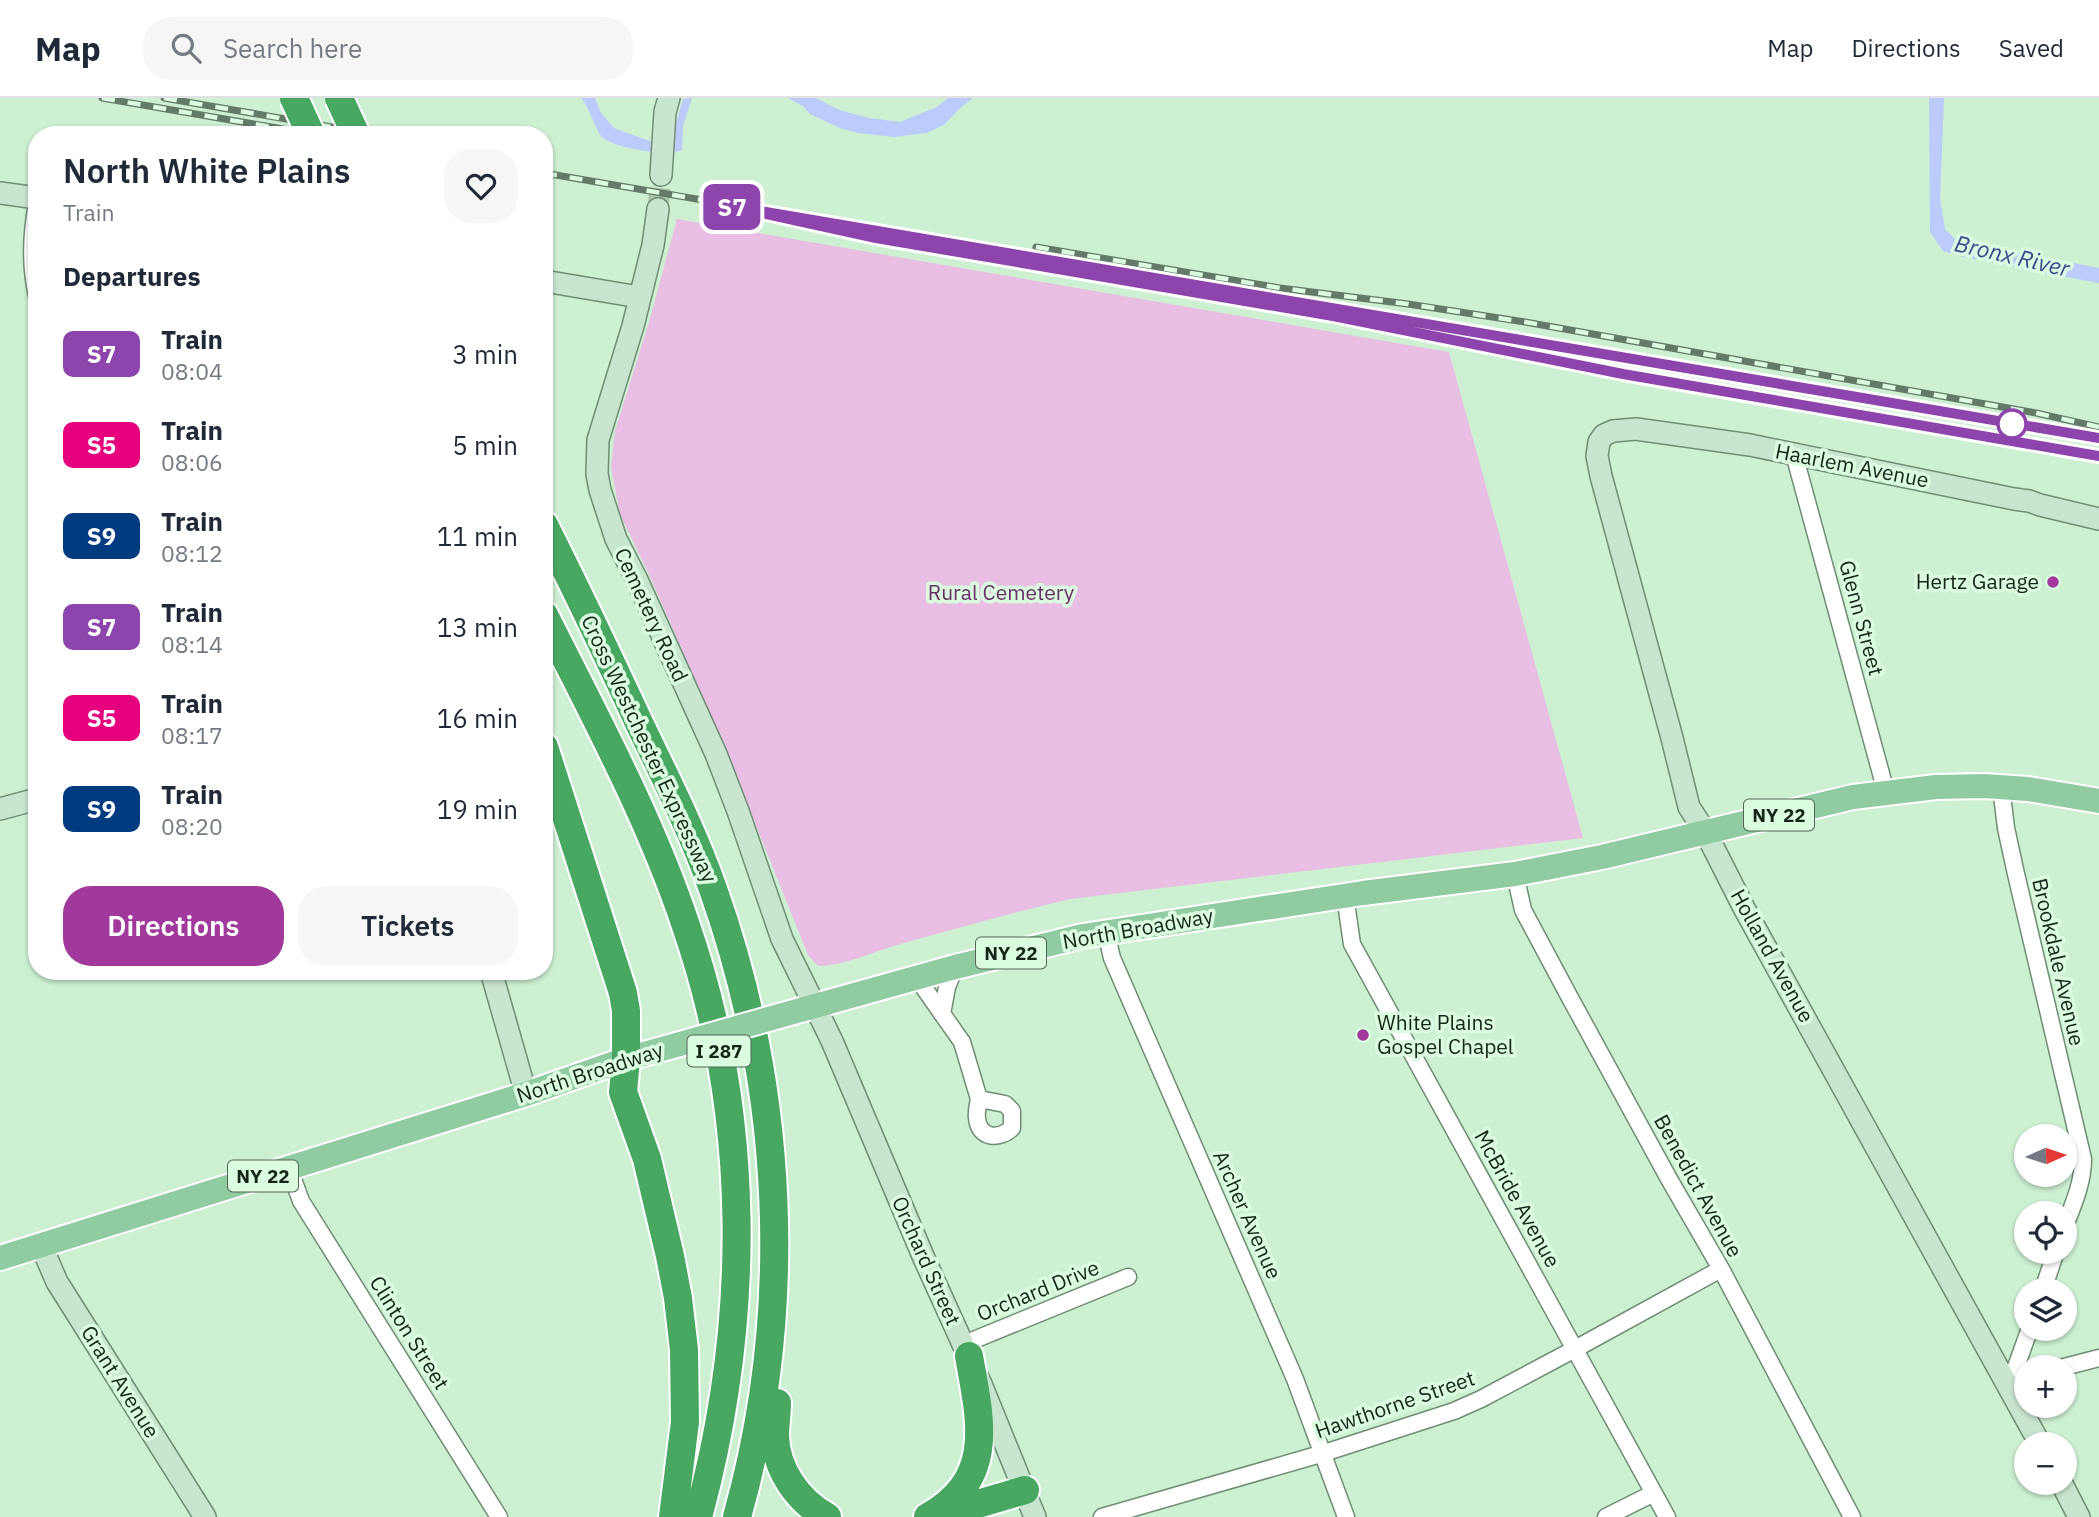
<!DOCTYPE html>
<html lang="en">
<head>
<meta charset="utf-8">
<style>
	:root { --surface:#fff; --page:#f6f6f7; --text:#1f2937; --muted:#747a83; --line:#e0e1e3; --accent:#a1389b }
	body { margin:0; font-family:"IBM Plex Sans",sans-serif; background:var(--page); color:var(--text); height:100vh; display:flex; flex-direction:column; font-size:26px; white-space:nowrap }
	* { box-sizing:border-box; margin:0 }
	p { font-size:23px; color:var(--muted) }
	.icon { flex:none; width:38px; height:38px; fill:none; stroke:currentColor; stroke-width:2; stroke-linecap:round; stroke-linejoin:round }
	.map { position:relative; flex:1; overflow:hidden }
	.sheet { position:absolute; left:28px; top:28px; width:525px; height:854px; display:flex; flex-direction:column; background:var(--surface); border-radius:28px; box-shadow:0 2px 5px #0004 }
	.sheet>* { flex:none }
	.badge { padding:0 14px; border-radius:10px; font-size:24px; line-height:46px }
	.needle { width:46px; rotate:87deg }
	.tools { position:absolute; left:2014px; top:1026px; display:grid; gap:14px }
	.tools a { display:grid; place-items:center; width:63px; height:63px; border-radius:50%; background:var(--surface); box-shadow:0 2px 5px #0004; font-size:35px }
	.map>.badge { position:absolute; translate:-50% -50%; box-shadow:0 0 0 4px #fff }
	h2 { padding:0 35px; font-size:26px; line-height:63px }
	.round { display:grid; place-items:center; flex:none; width:74px; height:74px; border-radius:28px; background:var(--page) }
	.headline { display:flex; align-items:center; justify-content:space-between; height:119px; padding:0 35px }
	h1 { font-size:33px; font-weight:600; line-height:52px }
	.button { display:flex; gap:14px; margin-top:auto; padding:14px 35px }
	.button a { flex:1; height:80px; border-radius:28px; background:var(--accent); color:#fff; font-size:28px; font-weight:600; line-height:80px; text-align:center }
	.button a+a { background:var(--page); color:var(--text) }
	ul { padding:0; list-style:none }
	li { display:flex; align-items:center; gap:21px; height:91px; padding:0 35px }
	li div { flex:1 }
	li b { display:block; font-size:26px }
	li em { font-style:normal }
	li .badge { min-width:77px; font-weight:700; text-align:center }
	header { display:flex; align-items:center; gap:42px; box-sizing:border-box; height:98px; padding:0 35px; background:var(--surface); border-bottom:2px solid var(--line) }
	header strong { font-size:33px }
	nav { display:flex; gap:38px; margin-inline-start:auto; font-size:24px }
	.search { width:490px; height:63px; background:var(--page); display:flex; align-items:center; gap:18px; box-sizing:border-box; padding:0 24px; border-radius:28px; color:var(--muted); font-size:26px }
	.map>svg:first-child { display:block }
</style>
</head>
<body>
<header>
<strong>Map</strong>
<div class="search"><svg class="icon" aria-label="search" viewBox="0 0 24 24"><circle cx="10" cy="10" r="6"/><path d="M15 15l6 6"/></svg>Search here</div>
<nav><a>Map</a><a>Directions</a><a>Saved</a></nav>
</header>
<div class="map">
<svg width="2099" height="1419" viewBox="0 0 2099 1419">
	<rect width="100%" height="100%" fill="#cdefd2"/>
	<path fill="#e8bfe3" d="M 677,121 L 1449,254 L 1583,740 L 1070,801 C 1012,815 954,831 897,847 C 870,855 846,867 818,868 L 808,857 L 724,648 L 651,481 L 620,416 L 611,369 L 615,333 L 649,224 Z"/>
	<path fill="#bacbfc" d="M 581,0 L 595,0 L 601,15 L 614,30 L 652,44 L 672,40 L 683,1 L 692,0 L 683,28 L 682,52 C 668,59 613,50 602,39 C 595,31 590,10 581,0 Z
		M 788,0 L 816,0 L 839,12 L 869,20 L 900,24 L 937,9 L 948,0 L 973,0 L 960,10 L 944,27 L 926,35 L 894,39 L 858,35 L 840,30 L 810,16 L 803,8 Z
		M 1929,0 L 1944,0 L 1940,101 L 1945,131 L 1956,142 L 2099,170 L 2099,185 L 2034,173 L 1960,158 L 1943,153 L 1930,134 Z"/>
	<g fill="none" stroke-linecap="round" stroke-linejoin="round">
		<path stroke="#a9c6ad" stroke-width="21" stroke-dasharray="21 10" stroke-linecap="butt" d="M 658,111 L 661,77"/>
		<defs>
			<path id="street" d="M 37,106 C 31,137 30,168 37,198
				M 1794,356 L 1886,694
				M 2001,689 L 2006,730 L 2016,776 L 2083,1061 C 2083,1085 2073,1107 2065,1128
				M 1515,776 L 1523,812 L 1569,898 L 1669,1081 L 1721,1171 L 1852,1419
				M 1345,798 L 1352,846 L 1667,1419
				M 1106,834 L 1112,860 L 1295,1281 L 1346,1419
				M 917,880 L 962,944 L 979,1001
				M 942,916 L 947,889 L 955,869
				M 979,1001 L 1005,1006 L 1012,1013 L 1012,1030 C 999,1042 979,1041 977,1020 C 976,1014 978,1007 979,1001 Z
				M 289,1070 L 301,1103 L 499,1419
				M 2043,1192 L 2056,1153
				M 964,1246 L 1128,1179
				M 2064,1269 L 2099,1260
				M 2007,1283 L 2016,1269 L 2030,1230
				M 1102,1419 L 1324,1355 L 1454,1313 L 1481,1301 L 1575,1251 L 1721,1171
				M 1606,1419 L 1654,1395"/>
			<path id="secondary" d="M 661,77 L 665,14 L 669,0
				M 0,95 L 37,100
				M 658,111 L 653,147 L 633,228 L 598,342 L 597,376 L 600,392 L 616,441 L 637,482 L 716,656 L 738,713 L 782,841 L 832,943 L 923,1158 L 981,1286 L 1035,1419
				M 544,183 L 639,199
				M 0,711 L 37,701
				M 491,873 L 526,996
				M 41,1147 L 57,1184 L 205,1419
				M 2040,1346 L 1744,810 L 1706,735 L 1689,709 L 1672,640 L 1601,378 L 1597,358 L 1599,344 L 1604,337 L 1613,333 L 1636,331 L 1750,347 L 2014,401 L 2029,403 L 2040,407 L 2099,421
				M 2061,1384 L 2079,1419"/>
			<path id="primary" d="M 779,918 L 955,869 L 1083,838 L 1363,795 L 1515,776 L 1602,759 L 1853,699 L 1936,689 L 1984,688 L 2028,691 L 2099,703
				M 0,1160 L 526,996 L 626,961 L 680,946"/>
			<path id="highway" d="M 544,427 C 577,493 609,560 640,627 C 666,681 693,734 713,791 C 784,991 795,1213 737,1419
				M 544,517 C 594,617 649,718 685,825 C 752,1017 751,1224 698,1419
				M 544,649 L 623,895 L 626,913 L 626,961 L 623,994 L 647,1061 L 670,1158 L 678,1200 L 684,1252 L 685,1324 L 673,1419
				M 777,1305 C 777,1316 775,1327 775,1338 C 776,1372 798,1403 827,1419
				M 937,1418 L 1025,1392
				M 928,1419 C 997,1380 980,1322 969,1258"/>
		</defs>
		<use href="#street" stroke="#6f8e74" stroke-width="19"/>
		<use href="#secondary" stroke="#6f8e74" stroke-width="24"/>
		<use href="#primary" stroke="#fff" stroke-width="28"/>
		<use href="#highway" stroke="#fff" stroke-width="32"/>
		<use href="#street" stroke="#fff" stroke-width="16"/>
		<use href="#secondary" stroke="#c8e5d0" stroke-width="21"/>
		<use href="#primary" stroke="#91cba1" stroke-width="24"/>
		<use href="#highway" stroke="#48a862" stroke-width="28"/>
		<defs>
			<path id="rail" d="M 102,0 L 318,37
				M 164,0 L 378,37
				M 544,75 L 2099,340
				M 1036,149 L 1280,190 L 1408,206 L 1525,224 L 2036,315 L 2099,329
				M 1394,230 L 1623,276 L 2099,358"/>
		</defs>
		<use href="#rail" stroke="#647a68" stroke-width="7"/>
		<use href="#rail" stroke="#dafcdf" stroke-width="4.5" stroke-dasharray="13" stroke-linecap="butt"/>
		<defs>
			<path id="primary-bridge" d="M 680,946 L 779,918"/>
			<path id="highway-bridge" d="M 294,0 L 311,37
				M 339,0 L 356,37"/>
		</defs>
		<use href="#primary-bridge" stroke="#fff" stroke-width="28" stroke-linecap="butt"/>
		<use href="#highway-bridge" stroke="#fff" stroke-width="32" stroke-linecap="butt"/>
		<use href="#primary-bridge" stroke="#91cba1" stroke-width="24"/>
		<use href="#highway-bridge" stroke="#48a862" stroke-width="28"/>
	</g>
	<g fill="none" stroke-linecap="round" stroke-linejoin="round">
		<defs>
			<path id="line" d="M 2099,340 L 730,108 L 876,140 L 1333,218 L 1623,276 L 2099,358"/>
		</defs>
		<use href="#line" stroke="#fff" stroke-width="16"/>
		<use href="#line" stroke="#8e44ad" stroke-width="10"/>
	</g>
	<circle fill="#fff" stroke="#8e44ad" stroke-width="3.5" cx="2012" cy="326" r="14"/>
	<g fill="#a1389b" stroke="#dafcdf" stroke-width="2.5">
		<circle cx="2053" cy="484" r="7"/>
		<circle cx="1363" cy="937" r="7"/>
	</g>
	<g text-anchor="middle" stroke-width="7" stroke-linejoin="round" paint-order="stroke">
		<g fill="#dafcdf" stroke="#526554" stroke-width="2">
			<rect x="1744" y="701.5" width="70" height="31" rx="5"/>
			<rect x="976" y="839.5" width="70" height="31" rx="5"/>
			<rect x="687.5" y="937.5" width="63" height="31" rx="5"/>
			<rect x="228" y="1062.5" width="70" height="31" rx="5"/>
		</g>
		<g font-size="19" font-weight="bold" fill="#172419">
			<text x="1779" y="724">NY 22</text>
			<text x="1011" y="862">NY 22</text>
			<text x="719" y="960">I 287</text>
			<text x="263" y="1085">NY 22</text>
		</g>
		<g font-size="21" fill="#172419" stroke="#dafcdf">
			<text transform="translate(1852 368) rotate(11)" y="7">Haarlem Avenue</text>
			<text transform="translate(651 517) rotate(65)" y="7">Cemetery Road</text>
			<text transform="translate(1861 520) rotate(75)" y="7">Glenn Street</text>
			<text transform="translate(649 651) rotate(65)" y="7">Cross Westchester Expressway</text>
			<text transform="translate(1138 831) rotate(-10)" y="7">North Broadway</text>
			<text transform="translate(1772 858) rotate(61)" y="7">Holland Avenue</text>
			<text transform="translate(2058 864) rotate(77)" y="7">Brookdale Avenue</text>
			<text transform="translate(590 975) rotate(-18)" y="7">North Broadway</text>
			<text transform="translate(1698 1088) rotate(61)" y="7">Benedict Avenue</text>
			<text transform="translate(1517 1101) rotate(61)" y="7">McBride Avenue</text>
			<text transform="translate(1247 1117) rotate(66)" y="7">Archer Avenue</text>
			<text transform="translate(926 1163) rotate(66)" y="7">Orchard Street</text>
			<text transform="translate(1038 1193) rotate(-22)" y="7">Orchard Drive</text>
			<text transform="translate(409 1235) rotate(58)" y="7">Clinton Street</text>
			<text transform="translate(120 1284) rotate(58)" y="7">Grant Avenue</text>
			<text transform="translate(1395 1307) rotate(-19)" y="7">Hawthorne Street</text>
		</g>
		<g font-size="21" fill="#172419" stroke="#dafcdf" text-anchor="end">
			<text x="2039" y="491">Hertz Garage</text>
			<text x="1377" y="932" text-anchor="start">White Plains<tspan x="1377" dy="24">Gospel Chapel</tspan></text>
		</g>
		<g font-size="21" fill="#6c2d68" stroke="#dafcdf">
			<text x="1001" y="502">Rural Cemetery</text>
		</g>
		<g font-size="23" font-style="italic" fill="#384a92" stroke="#dafcdf">
			<text transform="translate(2012 158) rotate(13)" y="8">Bronx River</text>
		</g>
	</g>
</svg>
<div class="tools">
<a><svg class="needle" viewBox="-14 -14 28 28"><path d="M0-13l5 13h-10z" fill="#e53935"/><path d="M0 13l5-13h-10z" fill="#747a83"/></svg></a>
<a><svg class="icon" aria-label="locate" viewBox="0 0 24 24"><circle cx="12" cy="12" r="6"/><path d="M12 2v4M12 18v4M2 12h4M18 12h4"/></svg></a>
<a><svg class="icon" aria-label="layers" viewBox="0 0 24 24"><path d="M12 4l9 5-9 5-9-5zM3 14l9 5 9-5"/></svg></a>
<a>+</a>
<a>−</a>
</div>
<b class="badge" style="left:732px;top:109px;background:#8e44ad;color:#fff">S7</b>
<section class="sheet">
<div class="headline"><div><h1>North White Plains</h1><p>Train</p></div><a class="round"><svg class="icon" aria-label="heart" viewBox="0 0 24 24"><path d="M12 20l-8-8c-3-5 5-10 8-4 3-6 11-1 8 4z"/></svg></a></div>
<h2>Departures</h2>
<ul>
<li><span class="badge" style="background:#8e44ad;color:#fff">S7</span><div><b>Train</b><p>08:04</p></div><em>3 min</em></li>
<li><span class="badge" style="background:#e6007e;color:#fff">S5</span><div><b>Train</b><p>08:06</p></div><em>5 min</em></li>
<li><span class="badge" style="background:#003b80;color:#fff">S9</span><div><b>Train</b><p>08:12</p></div><em>11 min</em></li>
<li><span class="badge" style="background:#8e44ad;color:#fff">S7</span><div><b>Train</b><p>08:14</p></div><em>13 min</em></li>
<li><span class="badge" style="background:#e6007e;color:#fff">S5</span><div><b>Train</b><p>08:17</p></div><em>16 min</em></li>
<li><span class="badge" style="background:#003b80;color:#fff">S9</span><div><b>Train</b><p>08:20</p></div><em>19 min</em></li>
</ul>
<div class="button"><a>Directions</a><a>Tickets</a></div>
</section>
</div>
</body>
</html>
